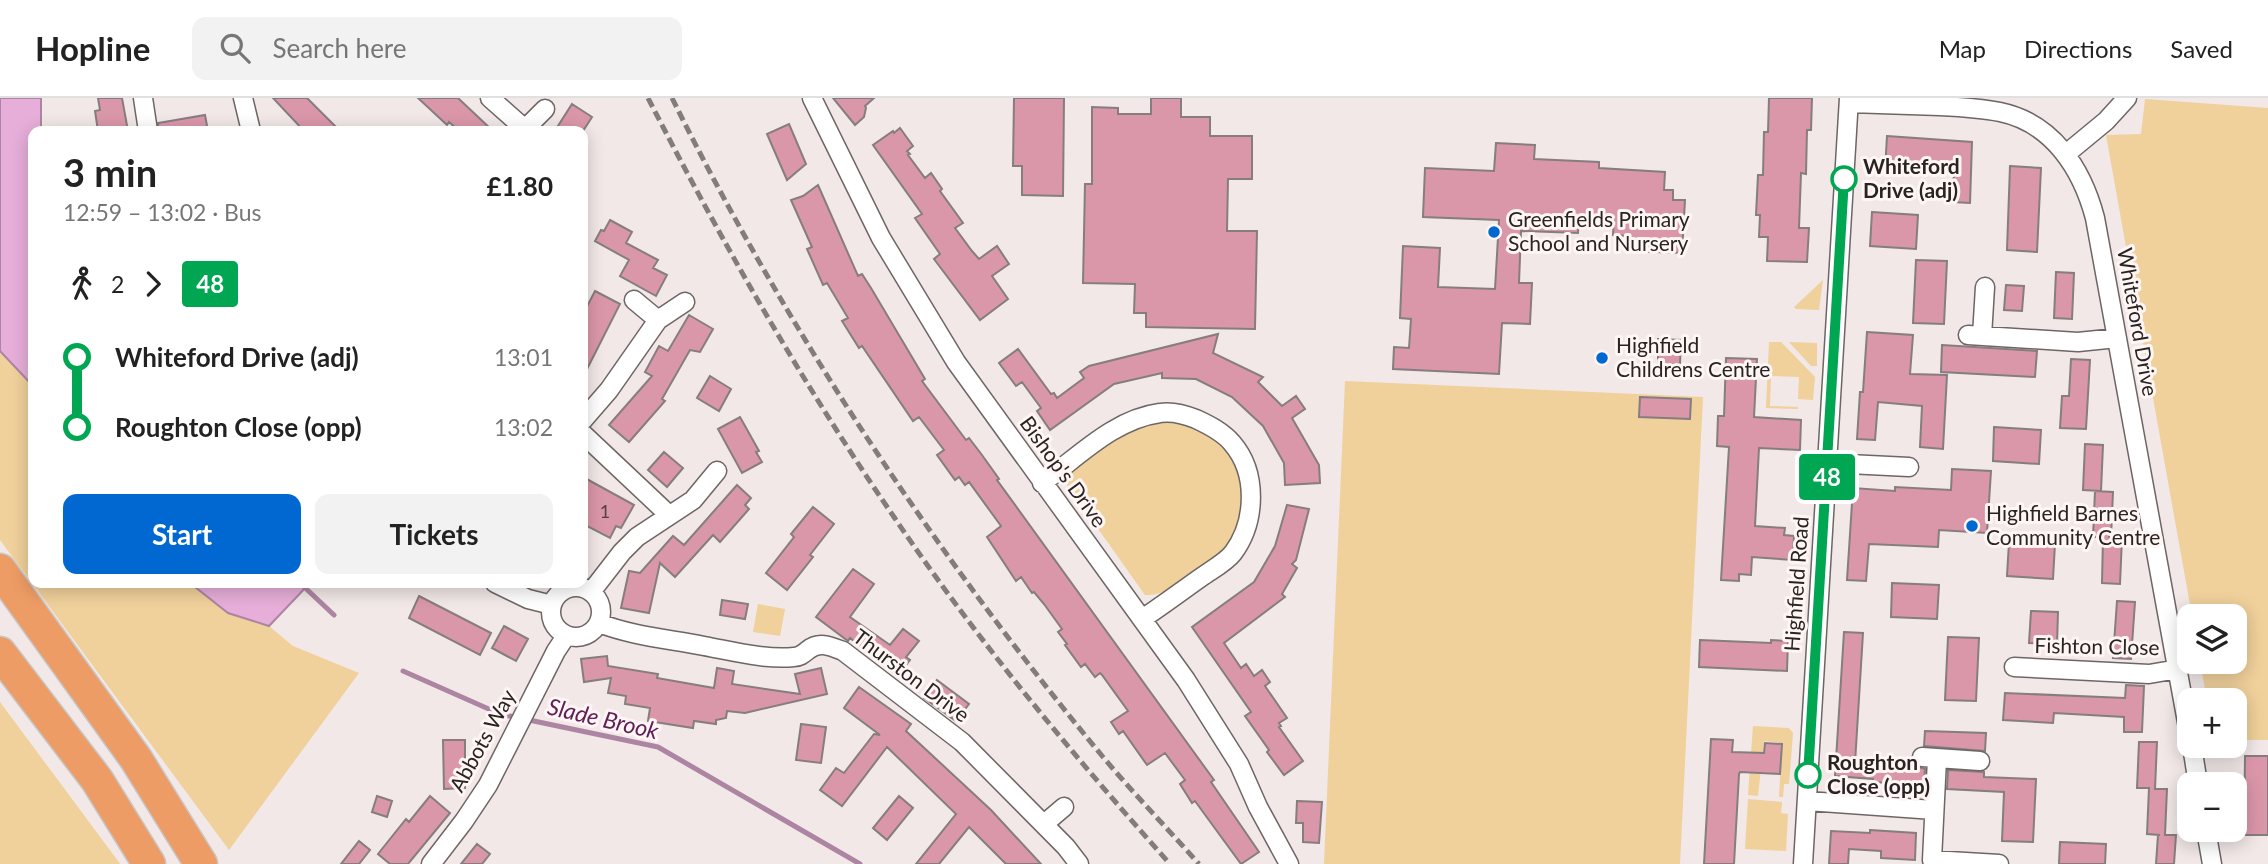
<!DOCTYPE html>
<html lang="en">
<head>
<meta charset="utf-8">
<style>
	:root { --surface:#fff; --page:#f2f2f2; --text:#222; --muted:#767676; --line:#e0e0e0; --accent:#0068d0 }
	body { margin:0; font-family:Lato,sans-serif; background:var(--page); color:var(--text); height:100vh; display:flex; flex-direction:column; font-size:26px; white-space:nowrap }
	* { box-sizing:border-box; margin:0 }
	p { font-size:23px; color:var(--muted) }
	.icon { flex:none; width:38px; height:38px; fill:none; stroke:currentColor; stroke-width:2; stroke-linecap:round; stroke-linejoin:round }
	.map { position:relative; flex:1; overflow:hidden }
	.panel { position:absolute; left:28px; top:28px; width:560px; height:462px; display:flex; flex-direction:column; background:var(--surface); border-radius:14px; box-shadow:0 4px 18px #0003 }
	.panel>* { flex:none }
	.badge { padding:0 14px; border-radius:5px; font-size:24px; line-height:46px }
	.tools { position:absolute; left:2177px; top:506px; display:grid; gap:14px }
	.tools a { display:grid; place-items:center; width:70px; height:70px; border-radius:14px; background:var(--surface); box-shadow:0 4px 18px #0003; font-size:35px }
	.map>.badge { position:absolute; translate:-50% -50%; box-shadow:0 0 0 4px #fff }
	.legs { display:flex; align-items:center; gap:10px; height:77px; padding:0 35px; font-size:23px }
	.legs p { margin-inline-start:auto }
	.overview { display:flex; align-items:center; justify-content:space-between; height:119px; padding:0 35px }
	h1 { font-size:38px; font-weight:700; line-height:52px }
	.button { display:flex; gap:14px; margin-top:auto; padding:14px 35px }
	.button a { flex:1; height:80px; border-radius:14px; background:var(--accent); color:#fff; font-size:28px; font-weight:700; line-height:80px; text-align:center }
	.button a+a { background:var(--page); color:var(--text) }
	ul { padding:0 35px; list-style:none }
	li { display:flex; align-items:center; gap:24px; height:70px; font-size:26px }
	li i { display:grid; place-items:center; width:10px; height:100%; margin:0 9px; background:currentColor }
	li i::after { content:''; width:18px; height:18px; margin:-9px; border:5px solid; border-radius:50%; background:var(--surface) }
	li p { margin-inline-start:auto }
	li:first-child i { background:linear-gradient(#0000 50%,currentColor 0) }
	li:last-child i { background:linear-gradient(currentColor 50%,#0000 0) }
	header { display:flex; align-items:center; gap:42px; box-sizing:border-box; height:98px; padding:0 35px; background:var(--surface); border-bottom:2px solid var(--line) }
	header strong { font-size:33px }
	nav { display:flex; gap:38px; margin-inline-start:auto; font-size:24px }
	.search { width:490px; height:63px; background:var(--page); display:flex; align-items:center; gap:18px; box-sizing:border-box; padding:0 24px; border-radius:14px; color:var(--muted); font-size:26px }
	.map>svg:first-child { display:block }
</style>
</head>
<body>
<header>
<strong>Hopline</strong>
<div class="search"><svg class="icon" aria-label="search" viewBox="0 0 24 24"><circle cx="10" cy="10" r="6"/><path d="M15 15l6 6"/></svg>Search here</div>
<nav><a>Map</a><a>Directions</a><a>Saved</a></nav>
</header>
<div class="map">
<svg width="2268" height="766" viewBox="0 0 2268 766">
	<rect width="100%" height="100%" fill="#f1e8e7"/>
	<path fill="#f0d09b" d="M 2145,1 L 2268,10 L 2268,642 L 2235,642 L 2235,602 L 2207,602 L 2200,564 L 2235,564 L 2235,518 L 2192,518 L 2106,37 L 2141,36 Z
		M 1823,182 L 1819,212 L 1796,211 L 1794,209 Z
		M 1769,244 L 1781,244 L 1815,279 L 1813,302 L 1798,301 L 1799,279 L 1771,278 L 1770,308 L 1798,309 L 1798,311 L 1766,310 Z
		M 1789,244 L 1817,245 L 1817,268 L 1811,268 Z
		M 0,253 L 33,288 L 33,485 L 190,485 L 228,515 L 269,528 L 293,548 L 359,575 L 229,752 L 0,442 Z
		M 1345,283 L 1703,299 L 1680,766 L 1324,766 Z
		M 1170,323 C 1185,325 1202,330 1215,340 C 1246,363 1250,412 1230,444 C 1221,459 1203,468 1189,478 C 1175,487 1163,498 1145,497 L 1067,387 L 1073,372 L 1121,337 L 1156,324 Z
		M 758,506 L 785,511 L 780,538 L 753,534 Z
		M 0,604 L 118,763 L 120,766 L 0,766 Z
		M 1753,628 L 1789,630 L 1793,635 L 1789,686 L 1784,686 L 1783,699 L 1779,699 L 1782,645 L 1764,643 L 1758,698 L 1748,697 Z
		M 1748,701 L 1782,704 L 1781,715 L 1788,716 L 1786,753 L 1745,751 Z"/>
	<path fill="#e6aed9" stroke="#ad85a2" stroke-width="2" d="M 0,0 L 41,0 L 41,33 L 33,33 L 33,288 L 0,253 Z
		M 190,485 L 310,485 L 269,528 L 228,515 Z"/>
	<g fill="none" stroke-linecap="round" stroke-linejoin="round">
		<path stroke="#ad85a2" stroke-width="5" d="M 300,485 L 334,517
			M 403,573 L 500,616 L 658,649 L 860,766"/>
	</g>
	<path fill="#db97aa" stroke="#857d7f" stroke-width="2" d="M 98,0 L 122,0 L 128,33 L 98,33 L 95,13 L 100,12 Z
		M 273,0 L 307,0 L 340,33 L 304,33 Z
		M 418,0 L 458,0 L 493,33 L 459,33 L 449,24 L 447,27 Z
		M 833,0 L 874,0 L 865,8 L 866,10 L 864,19 L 855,27 Z
		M 1014,0 L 1064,0 L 1063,98 L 1022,97 L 1022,68 L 1013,68 Z
		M 1151,0 L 1181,0 L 1181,19 L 1210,19 L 1210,38 L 1252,38 L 1252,81 L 1228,81 L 1227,133 L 1257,133 L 1255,231 L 1146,229 L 1146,215 L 1134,215 L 1135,186 L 1083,185 L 1085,86 L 1092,86 L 1092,9 L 1118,10 L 1118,16 L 1151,16 Z
		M 1769,0 L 1812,0 L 1811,32 L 1807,32 L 1806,76 L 1801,75 L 1799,130 L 1809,130 L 1807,164 L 1767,163 L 1768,139 L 1759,139 L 1760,117 L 1756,117 L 1758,77 L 1763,77 L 1764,34 L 1768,34 Z
		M 572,6 L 592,19 L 583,33 L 566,33 L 558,28 Z
		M 205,17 L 208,33 L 159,33 L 158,25 Z
		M 789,26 L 806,66 L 787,82 L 767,36 Z
		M 900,30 L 913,48 L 907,53 L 910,56 L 908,57 L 925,80 L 931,75 L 942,91 L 940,93 L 963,125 L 955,130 L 972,153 L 979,161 L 997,148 L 1009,166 L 992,178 L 1008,201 L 980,222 L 934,161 L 940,156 L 915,120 L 922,116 L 873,47 L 893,33 L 894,35 Z
		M 1887,38 L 1972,44 L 1970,105 L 1952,104 L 1954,76 L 1885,72 Z
		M 1496,45 L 1535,47 L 1534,61 L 1599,64 L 1599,70 L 1665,74 L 1664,92 L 1673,92 L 1673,102 L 1685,102 L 1682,155 L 1627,153 L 1628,138 L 1613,137 L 1614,120 L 1579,119 L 1578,135 L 1521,133 L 1519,185 L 1532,185 L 1530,226 L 1502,225 L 1499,276 L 1393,271 L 1394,249 L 1409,250 L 1411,221 L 1400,220 L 1403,148 L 1440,150 L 1438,189 L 1495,191 L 1499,122 L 1423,119 L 1425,70 L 1494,73 Z
		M 2010,68 L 2041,70 L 2037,154 L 2007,152 Z
		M 818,87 L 858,178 L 862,176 L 871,190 L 925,281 L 922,283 L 966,342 L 969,340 L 982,357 L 999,381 L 997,382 L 1214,682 L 1211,684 L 1259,754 L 1241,766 L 1195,703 L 1192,705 L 1180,686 L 1185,682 L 1165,655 L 1147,667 L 1123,633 L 1119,636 L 1111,624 L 1128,613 L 1102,577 L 1100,575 L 1095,579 L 1085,566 L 1081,569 L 1065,547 L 1067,546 L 1058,534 L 1062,531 L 1044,506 L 1034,494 L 1032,495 L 1021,479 L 1016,483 L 987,439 L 1001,428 L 969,384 L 965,387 L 959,379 L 955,382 L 937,357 L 944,352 L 919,319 L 913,323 L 862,248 L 859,250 L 842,223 L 848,220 L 827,185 L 823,187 L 807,151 L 812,149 L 791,102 L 803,98 Z
		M 1872,114 L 1918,117 L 1916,151 L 1870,148 Z
		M 610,122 L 632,134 L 626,145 L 658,162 L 653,170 L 667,177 L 656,198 L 620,178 L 629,162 L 595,143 L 601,132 L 604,133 Z
		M 1916,162 L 1947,163 L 1944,226 L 1913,225 Z
		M 2056,174 L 2074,175 L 2072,221 L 2054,220 Z
		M 2006,187 L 2024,188 L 2022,213 L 2004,212 Z
		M 595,193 L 620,206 L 583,279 L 583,216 Z
		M 689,217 L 713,231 L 700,254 L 690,252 L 662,301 L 665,303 L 629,344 L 609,327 L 652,278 L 645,274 L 659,248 L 668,253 Z
		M 1867,234 L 1913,237 L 1910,276 L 1947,277 L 1943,351 L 1920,349 L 1922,308 L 1878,304 L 1875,342 L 1857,341 L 1860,294 L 1863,294 Z
		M 1218,236 L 1213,255 L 1263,279 L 1258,284 L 1282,308 L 1296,298 L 1305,311 L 1292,320 L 1319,367 L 1320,385 L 1285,387 L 1284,365 L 1263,328 L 1232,299 L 1196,281 L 1162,280 L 1162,275 L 1114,286 L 1050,332 L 1037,313 L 1041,310 L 1022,284 L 1016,288 L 999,265 L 1018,251 L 1051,296 L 1054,295 L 1057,300 L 1084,280 L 1080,274 L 1089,268 Z
		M 1658,241 L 1681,242 L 1680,266 L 1658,266 Z
		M 1942,247 L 2037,253 L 2035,279 L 1941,274 Z
		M 1726,260 L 1757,261 L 1754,319 L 1801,322 L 1800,352 L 1759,350 L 1755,428 L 1785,430 L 1784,437 L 1794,438 L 1793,462 L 1752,459 L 1751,477 L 1739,476 L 1739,483 L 1721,482 L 1729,349 L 1717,348 L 1718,318 L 1724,318 Z
		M 2071,261 L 2090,262 L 2086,331 L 2060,330 L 2062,298 L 2069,298 Z
		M 710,278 L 731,291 L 719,313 L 697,300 Z
		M 1640,299 L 1691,301 L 1690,321 L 1639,319 Z
		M 740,319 L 759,353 L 756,354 L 762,364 L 742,375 L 718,331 Z
		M 1994,329 L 2041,332 L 2039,366 L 1993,363 Z
		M 2085,346 L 2103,347 L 2101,393 L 2083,392 Z
		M 664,354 L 683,370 L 667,389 L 648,372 Z
		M 1952,371 L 1991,373 L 1987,435 L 1939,432 L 1938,449 L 1869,446 L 1866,483 L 1847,482 L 1853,390 L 1895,393 L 1895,389 L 1951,392 Z
		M 583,379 L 634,407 L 621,430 L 616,428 L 610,440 L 583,426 Z
		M 737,387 L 751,400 L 745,407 L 749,411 L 720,444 L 713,437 L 675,479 L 660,465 L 649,515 L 621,510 L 629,473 L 640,475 L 673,438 L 684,447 Z
		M 2095,393 L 2113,394 L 2111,439 L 2108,439 L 2122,440 L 2120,486 L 2102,485 L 2103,439 L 2093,439 Z
		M 1287,407 L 1309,411 L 1296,462 L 1292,466 L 1297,470 L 1282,496 L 1285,499 L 1224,545 L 1241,570 L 1246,566 L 1254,578 L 1262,572 L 1270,584 L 1265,588 L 1287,620 L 1279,625 L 1281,628 L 1279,629 L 1303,663 L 1284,677 L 1267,654 L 1269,652 L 1245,618 L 1251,614 L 1192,529 L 1254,484 L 1275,448 Z
		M 813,409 L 834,426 L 810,457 L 813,459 L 787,492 L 766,475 L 794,439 L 791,436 Z
		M 2009,444 L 2055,446 L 2053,481 L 2007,478 Z
		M 853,471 L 874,486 L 850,519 L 890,547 L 903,531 L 919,543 L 906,559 L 910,562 L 898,577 L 850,540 L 848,543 L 816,519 Z
		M 1892,485 L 1939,487 L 1937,521 L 1891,519 Z
		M 419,498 L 491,535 L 480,557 L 409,520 Z
		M 722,502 L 748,506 L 745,521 L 720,517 Z
		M 2117,503 L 2135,504 L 2131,561 L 2113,560 Z
		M 2031,513 L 2058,514 L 2057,546 L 2029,545 Z
		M 504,528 L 528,541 L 516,563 L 492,550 Z
		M 1844,534 L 1863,535 L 1855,665 L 1915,668 L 1925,671 L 1924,690 L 1922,690 L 1922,687 L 1873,684 L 1873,681 L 1835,678 Z
		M 1948,539 L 1979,540 L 1976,603 L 1945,602 Z
		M 1700,542 L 1771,545 L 1771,542 L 1788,543 L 1787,573 L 1699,569 Z
		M 607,558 L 608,568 L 658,576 L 657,580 L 714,590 L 717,570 L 734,573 L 732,586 L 800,596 L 795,576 L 821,570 L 827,596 L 745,615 L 727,613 L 726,620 L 716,622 L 716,626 L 694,623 L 693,630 L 648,623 L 650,610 L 625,606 L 626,598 L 608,595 L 611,580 L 584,584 L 581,561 Z
		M 937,582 L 969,606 L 956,623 L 924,600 Z
		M 2126,587 L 2144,588 L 2142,634 L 2124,634 L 2124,619 L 2054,615 L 2053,625 L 2003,622 L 2005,595 L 2125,600 Z
		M 859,589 L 911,626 L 906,633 L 991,712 L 1041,766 L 1006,766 L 969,729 L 939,766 L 916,766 L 956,716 L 887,649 L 842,708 L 820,692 L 836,670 L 844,675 L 874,636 L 880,637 L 844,610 Z
		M 801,626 L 826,629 L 821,665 L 796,662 Z
		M 1925,633 L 1986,635 L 1985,653 L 1924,648 Z
		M 1711,641 L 1733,642 L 1732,654 L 1764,655 L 1765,645 L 1782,646 L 1780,676 L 1740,674 L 1739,676 L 1734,766 L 1704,766 Z
		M 443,642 L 465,642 L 465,690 L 444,691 Z
		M 2139,644 L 2157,644 L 2155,691 L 2167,691 L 2165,737 L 2176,737 L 2174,766 L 2156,766 L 2158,737 L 2160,737 L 2147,736 L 2149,690 L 2137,690 Z
		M 2245,658 L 2268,658 L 2268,737 L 2244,737 Z
		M 1948,672 L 1984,674 L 1984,679 L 2036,681 L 2033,744 L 2002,743 L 2004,694 L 1947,691 Z
		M 377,698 L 392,703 L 387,719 L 372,714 Z
		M 430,698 L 450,715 L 408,766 L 390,766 L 378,756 L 406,721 L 409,724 Z
		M 899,698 L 913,710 L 887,742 L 873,730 Z
		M 1297,703 L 1322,704 L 1319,745 L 1303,744 L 1303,725 L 1296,725 Z
		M 1870,732 L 1916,735 L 1915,762 L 1881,760 L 1881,753 L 1849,751 L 1848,766 L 1829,766 L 1831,733 L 1870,735 Z
		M 359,743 L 370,752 L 359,766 L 341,766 Z
		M 2060,744 L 2106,746 L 2105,766 L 2059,766 Z
		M 477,746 L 490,756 L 482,766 L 461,766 Z"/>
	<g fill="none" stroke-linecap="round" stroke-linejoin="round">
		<defs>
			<path id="street" d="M 143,0 L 148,33
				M 243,0 L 251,33
				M 490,0 L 525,31 L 524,33
				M 812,0 L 881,140 L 956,264 L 1186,582 L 1239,666 L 1258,709 L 1289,766
				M 1849,5 C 1879,6 1910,7 1940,8 C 1960,9 1980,10 2000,14 C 2053,25 2082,71 2095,120 L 2189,635
				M 525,31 L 545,11
				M 2066,56 L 2106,23 L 2127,0
				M 634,202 L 658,222
				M 1968,237 L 2078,244 L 2117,240
				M 1982,238 L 1985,189
				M 583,322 L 609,292 L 658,222 L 685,204
				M 583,336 L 669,417
				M 1828,365 L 1909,369
				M 1042,385 C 1078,359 1114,321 1160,315 C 1171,313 1186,317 1196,321 C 1209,327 1223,334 1232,345 C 1258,375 1256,424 1233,455 C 1226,464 1213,471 1203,478 C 1183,492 1163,507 1142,521
				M 495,485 L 528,501 L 552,507
				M551 514a25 25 0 1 1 50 0a25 25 0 1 1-50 0Z
				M 591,494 L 622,454 L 637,439 L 693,402 L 717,373
				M 599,525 C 632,538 669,541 704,548 C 732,553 765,562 794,559 C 800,559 803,556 808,552 C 819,543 830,548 843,553 L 962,644 L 1066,749 L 1079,766
				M 2014,569 L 2149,576 L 2178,571
				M 2192,648 L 2198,686
				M 1922,659 L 1980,663
				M 1937,661 L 1932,762 L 1999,766
				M 1807,703 L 1934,712
				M 1044,726 L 1064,709
				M 2206,732 L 2212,766
				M 431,766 L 464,723 L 488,687 L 556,553 L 566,538
				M 1803,766 L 1849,0"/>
			<path id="highway" d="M 0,472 L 136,661 L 201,766
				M 0,555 L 97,682 L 149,766"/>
		</defs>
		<use href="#street" stroke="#6e6665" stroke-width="21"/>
		<use href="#highway" stroke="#c7c6c6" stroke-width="35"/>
		<use href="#street" stroke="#fff" stroke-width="18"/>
		<use href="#highway" stroke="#ed9c65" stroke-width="32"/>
		<path stroke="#827d7c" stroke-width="5" stroke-dasharray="10 5" stroke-linecap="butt" d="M 648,0 C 722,144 802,285 894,419 C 977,542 1072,656 1170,766
			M 672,0 C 789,236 935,456 1103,659 C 1134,696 1167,730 1199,766"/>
	</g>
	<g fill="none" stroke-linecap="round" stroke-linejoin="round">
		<defs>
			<path id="line-1" d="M 1808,677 L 1844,81"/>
		</defs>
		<use href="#line-1" stroke="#fff" stroke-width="16"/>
		<use href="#line-1" stroke="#00a651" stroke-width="10"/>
	</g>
	<g fill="#fff" stroke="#00a651" stroke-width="3.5">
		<circle cx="1844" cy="81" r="12"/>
		<circle cx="1808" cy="677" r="12"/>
	</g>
	<g fill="#0068d0" stroke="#fef5f4" stroke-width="2.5">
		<circle cx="1494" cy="134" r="7"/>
		<circle cx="1602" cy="260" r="7"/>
		<circle cx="1972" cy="428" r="7"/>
	</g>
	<g text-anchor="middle" stroke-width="6" stroke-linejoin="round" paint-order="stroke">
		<g font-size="18" fill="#544145">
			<text x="605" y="420">1</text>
		</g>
		<g font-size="21" font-weight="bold" fill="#272423" stroke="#fef5f4" text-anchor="start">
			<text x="1863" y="76">Whiteford<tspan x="1863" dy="24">Drive (adj)</tspan></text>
			<text x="1827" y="672">Roughton<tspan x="1827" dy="24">Close (opp)</tspan></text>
		</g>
		<g font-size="21" fill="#272423" stroke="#fef5f4" text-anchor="start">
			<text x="1508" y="129">Greenfields Primary<tspan x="1508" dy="24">School and Nursery</tspan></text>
			<text x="1616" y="255">Highfield<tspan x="1616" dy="24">Childrens Centre</tspan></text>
			<text x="1986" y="423">Highfield Barnes<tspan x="1986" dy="24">Community Centre</tspan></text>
		</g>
		<g font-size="21" fill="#272423" stroke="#fef5f4">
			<text transform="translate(2137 224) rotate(80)" y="7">Whiteford Drive</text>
			<text transform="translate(1063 374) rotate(54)" y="7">Bishop's Drive</text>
			<text transform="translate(1797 486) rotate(-86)" y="7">Highfield Road</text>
			<text transform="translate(2097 549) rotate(1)" y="7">Fishton Close</text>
			<text transform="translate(911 578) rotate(37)" y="7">Thurston Drive</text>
			<text transform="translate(483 643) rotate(-61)" y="7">Abbots Way</text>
		</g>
		<g font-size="23" font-style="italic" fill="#602055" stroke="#fef5f4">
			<text transform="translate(603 621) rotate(13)" y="8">Slade Brook</text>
		</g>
	</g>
</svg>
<div class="tools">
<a><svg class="icon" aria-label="layers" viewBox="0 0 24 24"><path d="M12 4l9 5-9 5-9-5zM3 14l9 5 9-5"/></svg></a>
<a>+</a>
<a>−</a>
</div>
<b class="badge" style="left:1827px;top:379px;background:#00a651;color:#fff">48</b>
<section class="panel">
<div class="overview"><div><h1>3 min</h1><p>12:59 – 13:02 · Bus</p></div><b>£1.80</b></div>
<div class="legs"><svg class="icon" aria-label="walk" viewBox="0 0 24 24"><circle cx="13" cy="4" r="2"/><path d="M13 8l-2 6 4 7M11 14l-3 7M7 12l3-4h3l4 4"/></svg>2<svg class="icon" aria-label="forward" viewBox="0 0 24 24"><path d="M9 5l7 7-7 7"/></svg><b class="badge" style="background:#00a651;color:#fff">48</b></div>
<ul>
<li><i style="color:#00a651"></i><b>Whiteford Drive (adj)</b><p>13:01</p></li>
<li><i style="color:#00a651"></i><b>Roughton Close (opp)</b><p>13:02</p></li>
</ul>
<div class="button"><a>Start</a><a>Tickets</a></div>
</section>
</div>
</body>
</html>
